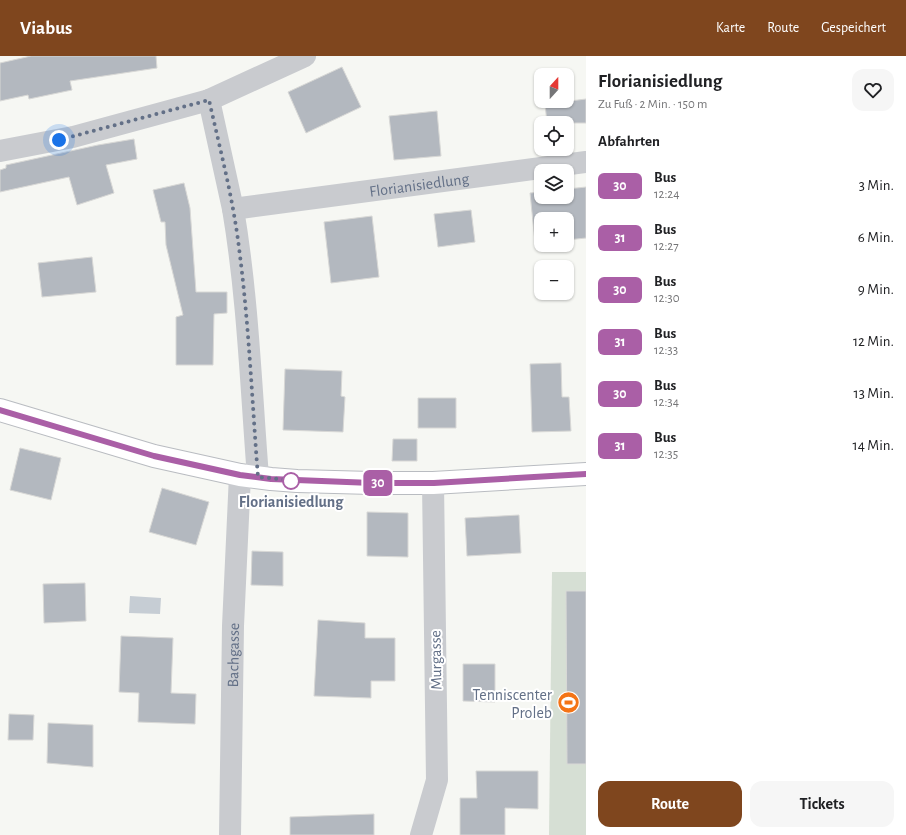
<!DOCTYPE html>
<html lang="de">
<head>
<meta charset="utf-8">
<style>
	:root { --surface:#fff; --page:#f6f6f6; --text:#202124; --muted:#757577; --accent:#7f461e }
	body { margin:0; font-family:"Alegreya Sans",sans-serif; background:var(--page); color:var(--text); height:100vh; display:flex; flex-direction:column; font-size:15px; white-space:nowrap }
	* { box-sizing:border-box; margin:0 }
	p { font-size:13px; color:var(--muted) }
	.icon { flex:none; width:22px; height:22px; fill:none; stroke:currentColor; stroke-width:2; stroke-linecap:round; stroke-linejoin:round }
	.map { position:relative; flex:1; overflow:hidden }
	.details { display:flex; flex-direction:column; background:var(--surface); width:320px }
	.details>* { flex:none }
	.badge { padding:0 8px; border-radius:6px; font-size:14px; line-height:26px }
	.needle { width:26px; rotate:21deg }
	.controls { position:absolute; left:534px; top:12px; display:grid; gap:8px }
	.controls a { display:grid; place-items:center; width:40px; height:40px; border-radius:8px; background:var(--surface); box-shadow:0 1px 3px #0004; font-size:20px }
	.you { position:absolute; width:20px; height:20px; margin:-10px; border:3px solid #fff; border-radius:50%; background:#1a73e8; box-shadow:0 0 0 6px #1a73e833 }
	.map>.badge { position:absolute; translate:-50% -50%; box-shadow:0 0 0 2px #fff }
	h2 { padding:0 12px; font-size:15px; line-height:36px }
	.round { display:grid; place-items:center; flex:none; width:42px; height:42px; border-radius:12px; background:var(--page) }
	.summary { display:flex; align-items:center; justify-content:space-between; height:68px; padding:0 12px }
	h1 { font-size:19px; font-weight:600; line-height:30px }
	.button { display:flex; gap:8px; margin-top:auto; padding:8px 12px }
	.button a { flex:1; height:46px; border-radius:12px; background:var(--accent); color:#fff; font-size:16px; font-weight:600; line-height:46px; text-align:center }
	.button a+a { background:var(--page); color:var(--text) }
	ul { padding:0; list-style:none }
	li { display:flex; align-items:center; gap:12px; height:52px; padding:0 12px }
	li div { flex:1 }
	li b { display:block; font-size:15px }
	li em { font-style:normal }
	li .badge { min-width:44px; font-weight:700; text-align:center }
	header { display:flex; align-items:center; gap:24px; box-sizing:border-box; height:56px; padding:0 20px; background:var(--accent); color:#fff }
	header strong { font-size:19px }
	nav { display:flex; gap:22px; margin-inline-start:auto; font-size:14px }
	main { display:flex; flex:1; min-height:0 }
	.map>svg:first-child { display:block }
</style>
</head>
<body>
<header>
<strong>Viabus</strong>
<nav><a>Karte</a><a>Route</a><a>Gespeichert</a></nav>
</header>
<main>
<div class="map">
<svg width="586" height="779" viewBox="0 0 586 779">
	<rect width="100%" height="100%" fill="#f6f7f3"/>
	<path fill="#d6dfd4" d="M 552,516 L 586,516 L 586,779 L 549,779 Z"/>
	<path fill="#c6cdd4" d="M 130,540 L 161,542 L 160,558 L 129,557 Z"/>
	<path fill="#b3b8bf" stroke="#d8d8d6" d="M 31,0 L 156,0 L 157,12 L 70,25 L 72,34 L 29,43 L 28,39 L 0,45 L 0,7 Z
		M 342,11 L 361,51 L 306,77 L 288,36 Z
		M 586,43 L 586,67 L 547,67 L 545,48 Z
		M 437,55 L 441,100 L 394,104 L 389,60 Z
		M 134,83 L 137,103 L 106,109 L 114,137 L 77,149 L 69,121 L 0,136 L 0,114 L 6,112 L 6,109 L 98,89 Z
		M 184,127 L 190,152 L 196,236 L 227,236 L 227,257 L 214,258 L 213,309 L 176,309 L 176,261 L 183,259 L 166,189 L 165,166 L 161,166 L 153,134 Z
		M 586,131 L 586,182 L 567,184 L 567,163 L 541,163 L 541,185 L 535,186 L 530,137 L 541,136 L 541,141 L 567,141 L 567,133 Z
		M 471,154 L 475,186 L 438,191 L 434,158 Z
		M 372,160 L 379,221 L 331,227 L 324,166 Z
		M 92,201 L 96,236 L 42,241 L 38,207 Z
		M 561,307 L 562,341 L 569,341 L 571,375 L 532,376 L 530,308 Z
		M 285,313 L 342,315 L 341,340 L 345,341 L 343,376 L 283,374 Z
		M 418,342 L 456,342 L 456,372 L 418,372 Z
		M 393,383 L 417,383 L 417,405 L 392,405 Z
		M 20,392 L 61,402 L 51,444 L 10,434 Z
		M 162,432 L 209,446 L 196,489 L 149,476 Z
		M 367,456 L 408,457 L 408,501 L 367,500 Z
		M 519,459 L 521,497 L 467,500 L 465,462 Z
		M 252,495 L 283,496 L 283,530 L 251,529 Z
		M 85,527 L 86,565 L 44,567 L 43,528 Z
		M 566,535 L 586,535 L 586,708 L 567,708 Z
		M 318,564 L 365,567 L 365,582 L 395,582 L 395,625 L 371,625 L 371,642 L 314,640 Z
		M 121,580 L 173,582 L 171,637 L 196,638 L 195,668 L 138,666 L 139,637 L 119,636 Z
		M 463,608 L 495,608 L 495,646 L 463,645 Z
		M 9,658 L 34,659 L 33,684 L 8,684 Z
		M 48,667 L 93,669 L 93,711 L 47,707 Z
		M 476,715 L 538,715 L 538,753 L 505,752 L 505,779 L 460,779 L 460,742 L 477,742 Z
		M 374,758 L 374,779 L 290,779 L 290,761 Z"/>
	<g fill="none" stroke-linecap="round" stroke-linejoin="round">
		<defs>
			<path id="major" d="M 0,354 L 154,400 L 240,419 L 271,423 L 297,425 L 372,427 L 433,427 L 586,418"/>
		</defs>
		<use href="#major" stroke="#b9bcc1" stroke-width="24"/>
		<g stroke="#c9cbcf" stroke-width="22">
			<path d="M 209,44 L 233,153"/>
			<path d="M 0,95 L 73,81 L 209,44 L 305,0"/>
			<path id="s1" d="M 258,421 C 251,332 248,242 233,153 L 586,106"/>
			<path id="s2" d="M 230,779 L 233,570 L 240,419"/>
			<path d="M 421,779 L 437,724 L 433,427"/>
		</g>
		<use href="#major" stroke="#fff" stroke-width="22"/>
	</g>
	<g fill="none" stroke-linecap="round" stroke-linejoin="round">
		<defs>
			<path id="line" d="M 0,354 L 154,400 L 240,419 L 271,423 L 372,427 L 434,427 L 586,418"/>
		</defs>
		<use href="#line" stroke="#fff" stroke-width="9"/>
		<use href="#line" stroke="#aa5fa6" stroke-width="6"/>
		<path stroke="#637087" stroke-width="4" stroke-dasharray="0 7.2" d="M 59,84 L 209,44 C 220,93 233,142 239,192 C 249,268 252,345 258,421 L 298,425 L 291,425"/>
	</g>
	<defs>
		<symbol id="stadium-disc" viewBox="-11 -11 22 22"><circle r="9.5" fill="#f47416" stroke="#fff"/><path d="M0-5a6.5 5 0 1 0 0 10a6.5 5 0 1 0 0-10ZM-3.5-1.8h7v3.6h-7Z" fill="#fff"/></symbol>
	</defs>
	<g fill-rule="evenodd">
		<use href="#stadium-disc" x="556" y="634" width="25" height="25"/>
	</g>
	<circle fill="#fff" stroke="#aa5fa6" stroke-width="2" cx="291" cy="425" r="8"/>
	<g text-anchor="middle" stroke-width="4" stroke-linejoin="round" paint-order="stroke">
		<g font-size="16" fill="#637087" stroke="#fff">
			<text dy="6" stroke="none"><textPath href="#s1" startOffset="457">Florianisiedlung</textPath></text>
			<text dy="6" stroke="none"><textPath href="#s2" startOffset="180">Bachgasse</textPath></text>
			<text transform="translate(435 604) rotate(-91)" y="6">Murgasse</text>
		</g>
		<g font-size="16" font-weight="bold" fill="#637087" stroke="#fff">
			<text x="291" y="451">Florianisiedlung</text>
		</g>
		<g font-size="16" fill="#637087" stroke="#fff" text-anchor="end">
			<text x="552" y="644">Tenniscenter<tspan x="552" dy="18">Proleb</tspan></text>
		</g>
	</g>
</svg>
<div class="controls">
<a><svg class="needle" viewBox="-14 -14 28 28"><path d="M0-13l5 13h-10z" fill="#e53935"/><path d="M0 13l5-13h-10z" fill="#757577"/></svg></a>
<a><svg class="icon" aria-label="locate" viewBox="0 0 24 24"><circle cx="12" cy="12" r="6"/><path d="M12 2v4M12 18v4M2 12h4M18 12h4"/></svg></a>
<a><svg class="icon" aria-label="layers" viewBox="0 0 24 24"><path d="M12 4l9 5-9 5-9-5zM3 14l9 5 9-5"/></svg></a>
<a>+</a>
<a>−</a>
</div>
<div class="you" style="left:59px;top:84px"></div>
<b class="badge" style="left:378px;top:427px;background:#aa5fa6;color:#fff">30</b>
</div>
<section class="details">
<div class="summary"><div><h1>Florianisiedlung</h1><p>Zu Fuß · 2 Min. · 150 m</p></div><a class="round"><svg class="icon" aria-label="heart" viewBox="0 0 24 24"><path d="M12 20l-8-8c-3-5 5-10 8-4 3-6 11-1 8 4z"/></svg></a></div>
<h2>Abfahrten</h2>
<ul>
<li><span class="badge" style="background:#aa5fa6;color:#fff">30</span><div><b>Bus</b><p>12:24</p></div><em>3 Min.</em></li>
<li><span class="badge" style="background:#aa5fa6;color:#fff">31</span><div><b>Bus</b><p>12:27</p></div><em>6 Min.</em></li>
<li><span class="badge" style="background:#aa5fa6;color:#fff">30</span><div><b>Bus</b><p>12:30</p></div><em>9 Min.</em></li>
<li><span class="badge" style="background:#aa5fa6;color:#fff">31</span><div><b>Bus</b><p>12:33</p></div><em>12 Min.</em></li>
<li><span class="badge" style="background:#aa5fa6;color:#fff">30</span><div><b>Bus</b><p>12:34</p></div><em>13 Min.</em></li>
<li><span class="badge" style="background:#aa5fa6;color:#fff">31</span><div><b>Bus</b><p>12:35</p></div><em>14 Min.</em></li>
</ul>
<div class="button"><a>Route</a><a>Tickets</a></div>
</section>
</main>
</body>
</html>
